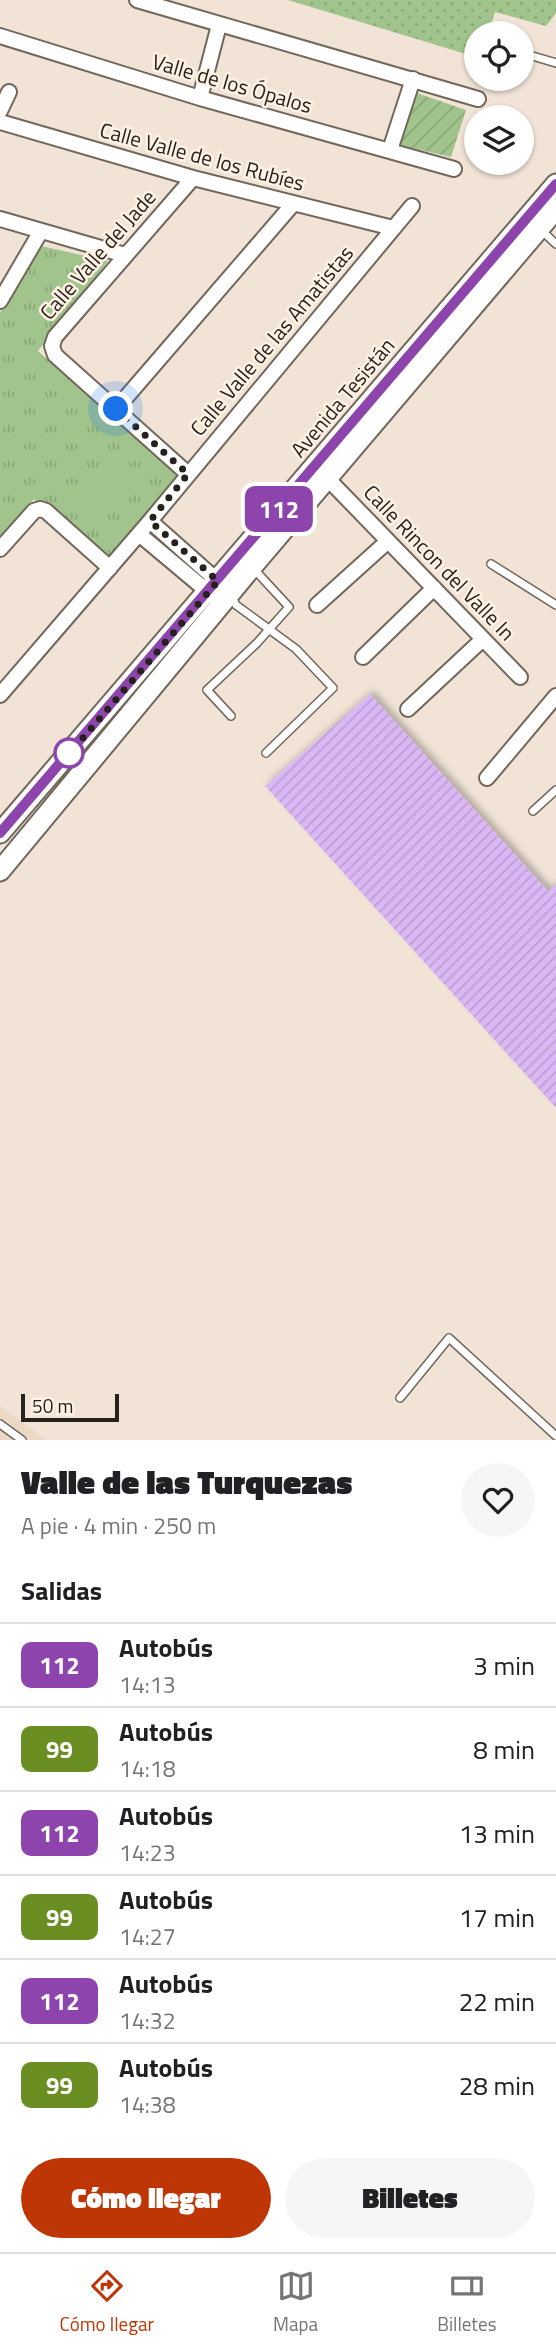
<!DOCTYPE html>
<html lang="es">
<head>
<meta charset="utf-8">
<style>
	:root { --surface:#fff; --page:#f6f6f6; --text:#202124; --muted:#757577; --line:#e0e0e0; --accent:#be3605 }
	body { margin:0; font-family:"Titillium Web",sans-serif; background:var(--page); color:var(--text); height:100vh; display:flex; flex-direction:column; font-size:26px; white-space:nowrap }
	* { box-sizing:border-box; margin:0 }
	p { font-size:23px; color:var(--muted) }
	.icon { flex:none; width:38px; height:38px; fill:none; stroke:currentColor; stroke-width:2; stroke-linecap:round; stroke-linejoin:round }
	.map { position:relative; height:1440px; overflow:hidden }
	.details { display:flex; flex-direction:column; background:var(--surface); flex:1 }
	.details>* { flex:none }
	.badge { padding:0 14px; border-radius:10px; font-size:24px; line-height:46px }
	.buttons { position:absolute; left:464px; top:21px; display:grid; gap:14px }
	.buttons a { display:grid; place-items:center; width:70px; height:70px; border-radius:50%; background:var(--surface); box-shadow:0 2px 5px #0004; font-size:35px }
	.scale { position:absolute; left:21px; bottom:18px; width:98px; box-sizing:border-box; padding-left:7px; border:4px solid #26211d; border-top:0; font-size:19px; line-height:24px; white-space:nowrap; color:#26211d; -webkit-text-stroke:5px #fff2e4; paint-order:stroke }
	.you { position:absolute; width:35px; height:35px; margin:-18px; border:5px solid #fff; border-radius:50%; background:#1a73e8; box-shadow:0 0 0 10px #1a73e833 }
	.map>.badge { position:absolute; translate:-50% -50%; box-shadow:0 0 0 4px #fff }
	h2 { padding:0 21px; font-size:26px; line-height:63px }
	.round { display:grid; place-items:center; flex:none; width:74px; height:74px; border-radius:37px; background:var(--page) }
	.headline { display:flex; align-items:center; justify-content:space-between; height:119px; padding:0 21px }
	h1 { font-size:33px; font-weight:800; line-height:52px }
	.button { display:flex; gap:14px; margin-top:auto; padding:14px 21px }
	.button a { flex:1; height:80px; border-radius:42px; background:var(--accent); color:#fff; font-size:28px; font-weight:800; line-height:80px; text-align:center }
	.button a+a { background:var(--page); color:var(--text) }
	ul { padding:0; list-style:none }
	li { display:flex; align-items:center; gap:21px; height:84px; padding:0 21px; border-top:2px solid var(--line) }
	li div { flex:1 }
	li b { display:block; font-size:26px }
	li em { font-style:normal }
	li .badge { min-width:77px; font-weight:700; text-align:center }
	.tabs { display:flex; justify-content:space-around; align-items:center; height:98px; border-top:2px solid var(--line); background:var(--surface); font-size:19px; color:var(--muted) }
	.tabs a { display:grid; justify-items:center; gap:4px }
	.tabs .selected { color:var(--accent) }
	.map>svg:first-child { display:block }
</style>
</head>
<body>
<div class="map">
<svg width="556" height="1440" viewBox="0 0 556 1440">
	<defs>
		<pattern id="grass-dots" width="8" height="8" patternUnits="userSpaceOnUse" patternTransform="scale(1.75)"><rect width="8" height="8" fill="#a0c48b"/><path d="M2 2h.1M6 6h.1" fill="none" stroke="#8aa878" stroke-width="1.8" stroke-linecap="round"/></pattern>
		<pattern id="park-tufts" width="24" height="20" patternUnits="userSpaceOnUse" patternTransform="scale(1.75)"><rect width="24" height="20" fill="#a0c48b"/><path d="M3 7l-1-3M5 7V3M7 7l1-3M15 17l-1-3M17 17v-4M19 17l1-3" fill="none" stroke="#8aa878"/></pattern>
		<pattern id="garden-furrows" width="10" height="10" patternUnits="userSpaceOnUse" patternTransform="scale(1.75)"><rect width="10" height="10" fill="#a0c48b"/><path d="M-1 1l2-2M0 10L10 0M9 11l2-2" fill="none" stroke="#8aa878"/></pattern>
		<pattern id="building-hatch" width="6" height="6" patternUnits="userSpaceOnUse" patternTransform="scale(1.75)"><rect width="6" height="6" fill="#dbb8f5"/><path d="M-1 1l2-2M0 6l6-6M5 7l2-2" fill="none" stroke="#bc9ed2"/></pattern>
		<filter id="shadow"><feDropShadow dx="3.5" dy="-3.5" stdDeviation="3.5" flood-color="#0004"/></filter>
	</defs>
	<rect width="100%" height="100%" fill="#f1e4d7"/>
	<path fill="#ebd8c5" d="M 0,1406 L 47,1440 L 0,1440 Z"/>
	<path fill="url(#grass-dots)" d="M 288,0 L 556,0 L 556,13 L 546,26 L 495,12 L 488,33 L 476,33 L 476,57 Z"/>
	<path fill="url(#park-tufts)" d="M 37,245 L 108,261 L 38,351 L 178,475 L 110,562 L 34,499 L 0,538 L 0,313 Z"/>
	<path fill="url(#garden-furrows)" d="M 414,92 L 466,110 L 451,157 L 399,145 Z"/>
	<path fill="#a0c48b" d="M 109,457 L 133,474 L 94,524 L 69,502 Z"/>
	<path fill="url(#building-hatch)" filter="url(#shadow)" d="M 370,694 L 548,891 L 556,884 L 556,1108 L 265,786 Z"/>
	<g fill="none" stroke-linecap="round" stroke-linejoin="round">
		<defs>
			<path id="service" d="M 522,53 L 556,63
				M 540,229 L 556,244
				M 491,564 L 556,605
				M 232,597 L 236,605 L 296,649 L 333,688 L 266,753
				M 231,716 L 207,690 L 257,643 L 289,607 L 253,568
				M 533,811 L 556,790
				M 400,1398 L 449,1338 L 556,1436
				M 0,1424 L 22,1440"/>
			<path id="minor" d="M 137,0 L 478,99
				M 0,36 L 200,98 L 454,169
				M 200,98 L 219,25
				M 0,111 L 9,92
				M 0,122 L 193,178 L 393,228
				M 390,150 L 413,79
				M 0,219 L 125,255
				M 0,301 L 41,231
				M 116,409 L 293,204
				M 188,474 L 55,355 L 52,346 L 55,337 L 193,178
				M 327,478 L 520,677
				M 150,521 L 222,585
				M 139,534 L 213,596
				M 0,549 L 34,511 L 40,509 L 46,511 L 110,568
				M 317,605 L 388,541
				M 363,657 L 434,588
				M 0,695 L 150,521 L 412,206
				M 408,709 L 483,639
				M 487,778 L 556,696"/>
			<path id="tertiary" d="M 0,833 L 556,184
				M 0,871 L 252,567 L 556,209"/>
		</defs>
		<use href="#service" stroke="#72675b" stroke-width="10"/>
		<use href="#minor" stroke="#72675b" stroke-width="18"/>
		<use href="#tertiary" stroke="#72675b" stroke-width="23"/>
		<use href="#service" stroke="#fff" stroke-width="7"/>
		<use href="#minor" stroke="#fff" stroke-width="14"/>
		<use href="#tertiary" stroke="#fff" stroke-width="19"/>
	</g>
	<g fill="none" stroke-linecap="round" stroke-linejoin="round">
		<defs>
			<path id="line" d="M 0,833 L 556,184"/>
		</defs>
		<use href="#line" stroke="#fff" stroke-width="16"/>
		<use href="#line" stroke="#8e44ad" stroke-width="10"/>
		<path stroke="#26211d" stroke-width="7" stroke-dasharray="0 12.6" d="M 69,753 L 64,760 L 218,581 L 150,521 L 188,474 L 116,409"/>
	</g>
	<circle fill="#fff" stroke="#8e44ad" stroke-width="3.5" cx="69" cy="753" r="14"/>
	<g text-anchor="middle" stroke-width="5" stroke-linejoin="round" paint-order="stroke">
		<g font-size="21" fill="#26211d" stroke="#fff2e4">
			<text transform="translate(232 84) rotate(16)" y="7">Valle de los Ópalos</text>
			<text transform="translate(202 157) rotate(15)" y="7">Calle Valle de los Rubíes</text>
			<text transform="translate(98 255) rotate(-49)" y="7">Calle Valle del Jade</text>
			<text transform="translate(272 341) rotate(-50)" y="7">Calle Valle de las Amatistas</text>
			<text transform="translate(343 398) rotate(-50)" y="7">Avenida Tesistán</text>
			<text transform="translate(439 563) rotate(46)" y="7">Calle Rincon del Valle In</text>
		</g>
	</g>
</svg>
<div class="buttons">
<a><svg class="icon" aria-label="locate" viewBox="0 0 24 24"><circle cx="12" cy="12" r="6"/><path d="M12 2v4M12 18v4M2 12h4M18 12h4"/></svg></a>
<a><svg class="icon" aria-label="layers" viewBox="0 0 24 24"><path d="M12 4l9 5-9 5-9-5zM3 14l9 5 9-5"/></svg></a>
</div>
<div class="scale">50 m</div>
<div class="you" style="left:116px;top:409px"></div>
<b class="badge" style="left:279px;top:509px;background:#8e44ad;color:#fff">112</b>
</div>
<section class="details">
<div class="headline"><div><h1>Valle de las Turquezas</h1><p>A pie · 4 min · 250 m</p></div><a class="round"><svg class="icon" aria-label="heart" viewBox="0 0 24 24"><path d="M12 20l-8-8c-3-5 5-10 8-4 3-6 11-1 8 4z"/></svg></a></div>
<h2>Salidas</h2>
<ul>
<li><span class="badge" style="background:#8e44ad;color:#fff">112</span><div><b>Autobús</b><p>14:13</p></div><em>3 min</em></li>
<li><span class="badge" style="background:#6b8e23;color:#fff">99</span><div><b>Autobús</b><p>14:18</p></div><em>8 min</em></li>
<li><span class="badge" style="background:#8e44ad;color:#fff">112</span><div><b>Autobús</b><p>14:23</p></div><em>13 min</em></li>
<li><span class="badge" style="background:#6b8e23;color:#fff">99</span><div><b>Autobús</b><p>14:27</p></div><em>17 min</em></li>
<li><span class="badge" style="background:#8e44ad;color:#fff">112</span><div><b>Autobús</b><p>14:32</p></div><em>22 min</em></li>
<li><span class="badge" style="background:#6b8e23;color:#fff">99</span><div><b>Autobús</b><p>14:38</p></div><em>28 min</em></li>
</ul>
<div class="button"><a>Cómo llegar</a><a>Billetes</a></div>
</section>
<nav class="tabs">
<a class="selected"><svg class="icon" aria-label="directions" viewBox="0 0 24 24"><path d="M12 3l9 9-9 9-9-9zM9 14v-3h6M13 9l2 2-2 2"/></svg>Cómo llegar</a>
<a><svg class="icon" aria-label="map" viewBox="0 0 24 24"><path d="M3 6l6-2 6 2 6-2v14l-6 2-6-2-6 2zM9 4v14M15 6v14"/></svg>Mapa</a>
<a><svg class="icon" aria-label="tickets" viewBox="0 0 24 24"><path d="M3 7h18v10H3zM15 7v10"/></svg>Billetes</a>
</nav>
</body>
</html>
